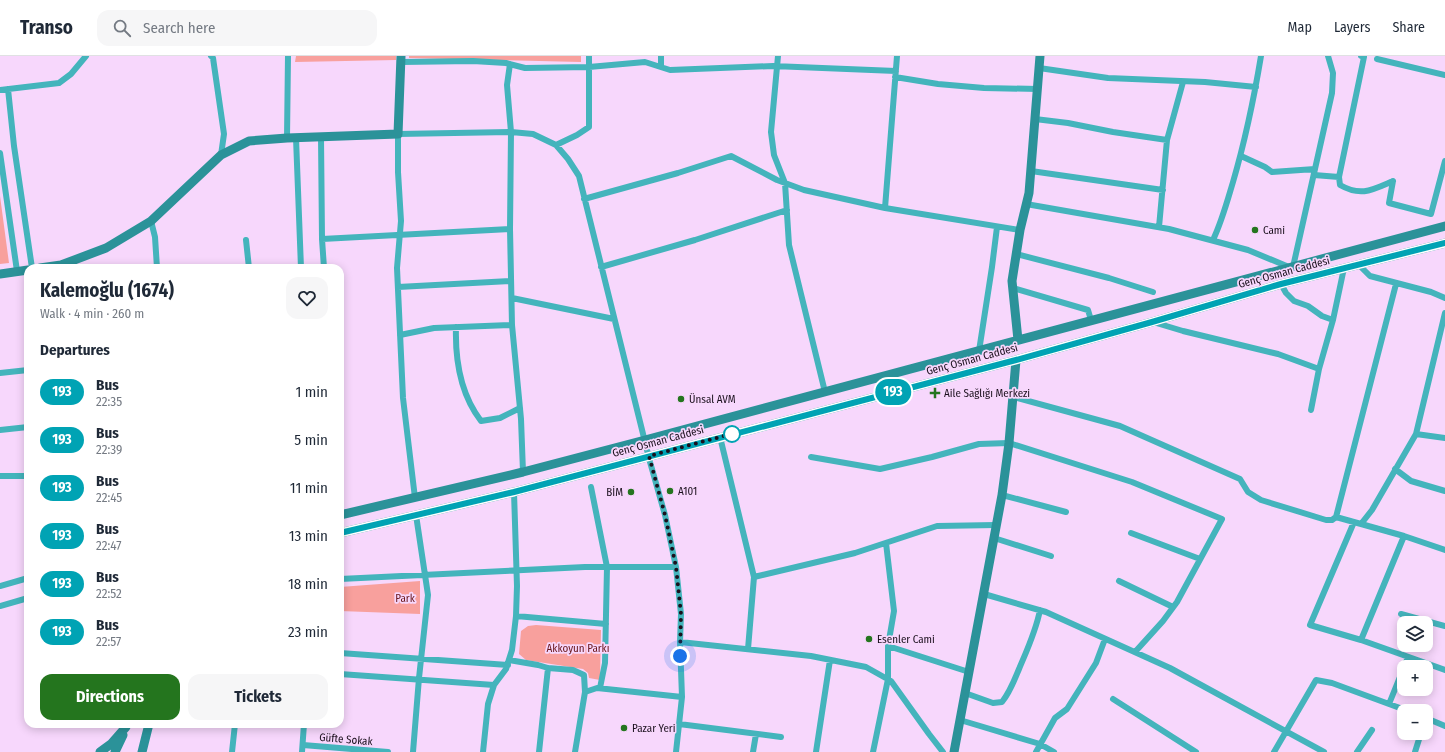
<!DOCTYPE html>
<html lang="en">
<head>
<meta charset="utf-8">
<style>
	:root { --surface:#fff; --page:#f6f6f7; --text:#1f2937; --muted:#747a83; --line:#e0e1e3; --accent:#24751e }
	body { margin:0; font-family:"Fira Sans Condensed",sans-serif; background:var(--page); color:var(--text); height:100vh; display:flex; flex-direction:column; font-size:15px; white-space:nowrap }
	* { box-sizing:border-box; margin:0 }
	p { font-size:13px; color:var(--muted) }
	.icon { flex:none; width:22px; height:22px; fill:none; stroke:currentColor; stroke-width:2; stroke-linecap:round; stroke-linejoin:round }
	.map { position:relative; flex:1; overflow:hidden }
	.panel { position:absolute; left:24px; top:208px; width:320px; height:464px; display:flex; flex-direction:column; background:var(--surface); border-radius:12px; box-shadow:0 2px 10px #0003 }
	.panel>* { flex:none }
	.badge { padding:0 8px; border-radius:13px; font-size:14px; line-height:26px }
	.controls { position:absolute; left:1397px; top:560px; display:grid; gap:8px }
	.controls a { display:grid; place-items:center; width:36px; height:36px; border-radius:8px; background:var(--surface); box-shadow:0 2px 10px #0003; font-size:20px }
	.you { position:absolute; width:20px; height:20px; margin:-10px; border:3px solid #fff; border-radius:50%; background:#1a73e8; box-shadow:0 0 0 6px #1a73e833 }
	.map>.badge { position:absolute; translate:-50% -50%; box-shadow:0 0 0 2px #fff }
	h2 { padding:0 16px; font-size:15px; line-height:36px }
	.round { display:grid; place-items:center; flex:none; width:42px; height:42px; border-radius:12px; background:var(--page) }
	.head { display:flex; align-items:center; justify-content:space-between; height:68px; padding:0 16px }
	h1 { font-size:19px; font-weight:700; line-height:30px }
	.primary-button { display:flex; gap:8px; margin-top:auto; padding:8px 16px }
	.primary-button a { flex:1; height:46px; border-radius:12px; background:var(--accent); color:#fff; font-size:16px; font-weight:700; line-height:46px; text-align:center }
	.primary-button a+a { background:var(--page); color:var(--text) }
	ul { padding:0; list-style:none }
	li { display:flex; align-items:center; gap:12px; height:48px; padding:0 16px }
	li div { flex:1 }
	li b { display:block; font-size:15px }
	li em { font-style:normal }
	li .badge { min-width:44px; font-weight:700; text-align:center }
	header { display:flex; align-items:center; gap:24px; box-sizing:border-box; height:56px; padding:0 20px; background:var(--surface); border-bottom:1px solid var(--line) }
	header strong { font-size:19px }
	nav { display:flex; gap:22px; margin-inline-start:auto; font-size:14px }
	.search { width:280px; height:36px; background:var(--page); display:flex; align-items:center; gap:10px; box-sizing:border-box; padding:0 14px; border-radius:12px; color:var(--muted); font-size:15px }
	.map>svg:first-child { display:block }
</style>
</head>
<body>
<header>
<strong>Transo</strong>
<div class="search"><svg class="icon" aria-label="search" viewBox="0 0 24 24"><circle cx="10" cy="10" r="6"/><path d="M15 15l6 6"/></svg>Search here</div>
<nav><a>Map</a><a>Layers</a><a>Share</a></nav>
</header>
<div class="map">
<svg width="1445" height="696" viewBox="0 0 1445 696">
	<rect width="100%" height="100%" fill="#f7d7fc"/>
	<path fill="#f8a09d" d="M 296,0 L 396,0 L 396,4 L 295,6 Z
		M 409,0 L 581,0 L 581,6 L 409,2 Z
		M 0,140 L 9,207 L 0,208 Z
		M 420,525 L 420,558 L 340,555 L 340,531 Z
		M 536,569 L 601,574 L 600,624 L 589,622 L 588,617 L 583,613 L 526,604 L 519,598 L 521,575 L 528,570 Z"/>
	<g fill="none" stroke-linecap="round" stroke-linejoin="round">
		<path stroke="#44b4bc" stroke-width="6" d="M 211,0 L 213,2 L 224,78 L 221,99
			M 778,0 L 771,76 L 774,99 L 785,127 L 789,189 L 825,336
			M 1377,3 L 1445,19
			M 401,6 L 473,5 L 506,7 L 525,12 L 589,11 L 645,6 L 670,14 L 773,10 L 896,15
			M 510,8 L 507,29 L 511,76 L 510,173 L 512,269 L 521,363 L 523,416
			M 661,10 L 661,0
			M 1039,12 L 1108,22 L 1205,26 L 1256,31
			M 895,21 L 938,28 L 984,32 L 1038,33
			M 8,33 L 14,90 L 32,212
			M 0,34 L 59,27 L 71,18 L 86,0
			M 1035,63 L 1068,67 L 1113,76 L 1167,84
			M 321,81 L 322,183 L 324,212
			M 287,82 L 288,0
			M 296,82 L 301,212
			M 556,89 L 568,103 L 579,120 L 650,406 L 665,459 L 676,511 L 681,558 L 680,586 L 682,641 L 676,696
			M 0,97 L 17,215
			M 1241,100 L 1265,111 L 1272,116 L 1315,113
			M 1031,115 L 1163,134
			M 1314,119 L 1339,121 L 1364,1 L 1361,0
			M 1339,121 L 1340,129 C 1361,141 1372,134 1393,125
			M 1393,125 L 1389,147 L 1431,158 L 1445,105
			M 584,143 L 678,117 L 731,100 L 777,124 L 804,134 L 885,152 L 1020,174
			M 1026,148 L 1169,173 L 1248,194 L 1289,211
			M 885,152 L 897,0
			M 151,165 L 155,181 L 157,212
			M 1159,171 L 1167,84 L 1183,26
			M 322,183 L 510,173
			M 246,184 L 249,212
			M 1213,184 C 1222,165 1227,146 1233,126 C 1245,85 1254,42 1261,0
			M 1016,198 L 1109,222 L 1153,236
			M 1359,209 L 1370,220 L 1431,236 L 1445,242
			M 601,211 L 695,184 L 787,154
			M 1293,211 L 1332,37 L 1333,17 L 1328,0
			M 1281,228 L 1286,237 L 1294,245 L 1308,250 L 1322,260 L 1333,264
			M 1396,228 L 1336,461 L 1404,480 L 1445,494
			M 398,231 L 511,225
			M 1013,232 L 1088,254 L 1091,264
			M 512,242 L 614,263
			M 1445,257 L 1416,378 L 1445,382
			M 1153,266 L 1183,275 L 1278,298 L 1319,313
			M 456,271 C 455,304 461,339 481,365 L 500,362 L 520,352
			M 400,279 L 434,272 L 512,269
			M 979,295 L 992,211 L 997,171
			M 0,317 L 28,314
			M 1014,341 L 1120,370 L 1240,423 L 1248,436 L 1261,444 L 1326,464 L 1332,464 L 1336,461
			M 1311,354 L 1319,313 L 1333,264 L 1344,212
			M 0,374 L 28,371
			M 720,381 L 754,521 L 748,593
			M 811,401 L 880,413 L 932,401 L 979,388 L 1009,387 L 1132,426 L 1222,463 L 1177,546 L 1163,565 L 1135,596
			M 1395,413 L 1411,425 L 1445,435
			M 0,420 L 28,420
			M 591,431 L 607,511 L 605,607 L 600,632
			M 1002,439 L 1066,456
			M 415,442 L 403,342 L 397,212 L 401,165 L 398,116 L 398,78 L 511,76 L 533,78 L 556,89 L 577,79 L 589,71 L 589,0
			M 1354,466 L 1310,569 L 1361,584 L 1445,614
			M 1361,468 L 1372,454 L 1416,378
			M 1131,477 L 1200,503
			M 994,482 L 1051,500
			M 754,521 L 855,497 L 937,470 L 996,469
			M 340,523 L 585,511 L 676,511
			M 1119,525 L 1173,551
			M 0,530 L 28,522
			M 984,538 L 1046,556 L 1170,612 L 1324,696
			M 0,550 L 28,542
			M 1401,558 L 1445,570
			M 516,560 L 606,568
			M 1361,584 L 1404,480
			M 680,586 L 811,600 L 866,611 L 891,625 L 929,678 L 943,696
			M 888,590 L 969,616
			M 340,597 L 508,609
			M 509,604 L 538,609 L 548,612 L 573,614 L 584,619 L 585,636
			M 340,618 L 494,629 L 506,613 L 512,594 L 516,560 L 517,530 L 514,436
			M 965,637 L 993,647 L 1002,646 C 1010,636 1014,625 1019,613 C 1027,594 1036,575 1040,554
			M 1113,643 L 1196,696
			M 1389,648 L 1408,601
			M 1426,662 L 1445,670
			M 960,664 L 1040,688 L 1054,696
			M 679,668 L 781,681
			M 303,689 L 388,696
			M 232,696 L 235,668
			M 302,696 L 304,668
			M 413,696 L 419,622 L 428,539 L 416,459
			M 483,696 L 488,648 L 494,629
			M 539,696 L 548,612
			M 575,696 L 585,636 L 597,632 L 682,641
			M 753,696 L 756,678
			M 816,696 L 830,604
			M 873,696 L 888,623 L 888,590 L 894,555 L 886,487
			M 1036,696 L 1055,662 L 1067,653 L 1096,607 L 1105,583
			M 1274,696 L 1316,624 L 1332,627 L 1408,655
			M 1357,696 L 1372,674
			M 1415,696 L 1421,677"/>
		<path stroke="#2b9299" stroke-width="9" d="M 40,212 L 61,209 L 106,192 L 151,165 L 221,99 L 249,85 L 287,82 L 398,78 L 401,0
			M 0,218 L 28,214
			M 1018,284 L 1012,225 L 1020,174 L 1029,137 L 1040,0
			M 340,459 L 523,416 L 645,384 L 1445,170
			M 340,477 L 514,436 L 1016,304 L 1152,266 L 1281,228 L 1445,187
			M 100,696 L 111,688 L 126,671
			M 115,696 L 123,679
			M 142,696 L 149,668
			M 954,696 L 1002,439 L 1009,387 L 1016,304"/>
	</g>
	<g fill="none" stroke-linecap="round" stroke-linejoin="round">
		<defs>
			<path id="line" d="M 340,477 L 514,436 L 1016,304 L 1152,266 L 1281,228 L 1445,187"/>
		</defs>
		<use href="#line" stroke="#fff" stroke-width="9"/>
		<use href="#line" stroke="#00a3b4" stroke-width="6"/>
		<path stroke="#1b101d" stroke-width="4" stroke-dasharray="0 7.2" d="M 680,600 L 681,558 L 676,511 L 665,459 L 649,400 L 735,377 L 732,378"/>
	</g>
	<g fill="#24751e" stroke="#f7d7fc" stroke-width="1.5">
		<circle cx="1255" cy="174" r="4"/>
		<path d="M933 331h4v4h4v4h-4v4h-4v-4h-4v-4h4z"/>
		<circle cx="681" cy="343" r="4"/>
		<circle cx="670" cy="435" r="4"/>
		<circle cx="631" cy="436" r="4"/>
		<circle cx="869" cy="583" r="4"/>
		<circle cx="624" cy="672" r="4"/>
	</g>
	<circle fill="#fff" stroke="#00a3b4" stroke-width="2" cx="732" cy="378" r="8"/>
	<g text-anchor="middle" stroke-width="3.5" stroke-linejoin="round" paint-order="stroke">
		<g font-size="11" fill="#1b101d" stroke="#f7d7fc" text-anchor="start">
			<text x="1263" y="178">Cami</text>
			<text x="944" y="341">Aile Sağlığı Merkezi</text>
			<text x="689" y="347">Ünsal AVM</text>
			<text x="678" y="439">A101</text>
			<text x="623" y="440" text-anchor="end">BİM</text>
			<text x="877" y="587">Esenler Cami</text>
			<text x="632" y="676">Pazar Yeri</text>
		</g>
		<g font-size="11" fill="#1b101d" stroke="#f7d7fc">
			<text transform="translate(1284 216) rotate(-15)" y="4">Genç Osman Caddesi</text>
			<text transform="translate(972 303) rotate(-15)" y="4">Genç Osman Caddesi</text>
			<text transform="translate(658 385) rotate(-15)" y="4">Genç Osman Caddesi</text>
			<text transform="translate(346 683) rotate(5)" y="4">Güfte Sokak</text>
		</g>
		<g font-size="11" fill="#69171c" stroke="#f7d7fc">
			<text x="405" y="546">Park</text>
			<text x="578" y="596">Akkoyun Parkı</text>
		</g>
	</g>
</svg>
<div class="controls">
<a><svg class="icon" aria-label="layers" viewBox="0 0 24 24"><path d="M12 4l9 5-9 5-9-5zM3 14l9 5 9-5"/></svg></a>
<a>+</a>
<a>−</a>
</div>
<div class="you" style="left:680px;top:600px"></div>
<b class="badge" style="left:893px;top:336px;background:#00a3b4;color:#fff">193</b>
<section class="panel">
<div class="head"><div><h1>Kalemoğlu (1674)</h1><p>Walk · 4 min · 260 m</p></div><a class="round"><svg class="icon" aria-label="heart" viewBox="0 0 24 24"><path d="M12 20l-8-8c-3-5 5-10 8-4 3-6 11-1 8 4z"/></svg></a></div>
<h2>Departures</h2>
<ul>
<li><span class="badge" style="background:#00a3b4;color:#fff">193</span><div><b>Bus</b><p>22:35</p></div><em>1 min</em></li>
<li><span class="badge" style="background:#00a3b4;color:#fff">193</span><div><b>Bus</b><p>22:39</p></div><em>5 min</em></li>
<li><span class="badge" style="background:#00a3b4;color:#fff">193</span><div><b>Bus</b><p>22:45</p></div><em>11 min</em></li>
<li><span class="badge" style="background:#00a3b4;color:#fff">193</span><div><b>Bus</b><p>22:47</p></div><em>13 min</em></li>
<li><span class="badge" style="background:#00a3b4;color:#fff">193</span><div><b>Bus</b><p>22:52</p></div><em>18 min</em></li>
<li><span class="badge" style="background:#00a3b4;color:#fff">193</span><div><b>Bus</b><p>22:57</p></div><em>23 min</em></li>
</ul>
<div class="primary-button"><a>Directions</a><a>Tickets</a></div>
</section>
</div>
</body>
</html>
